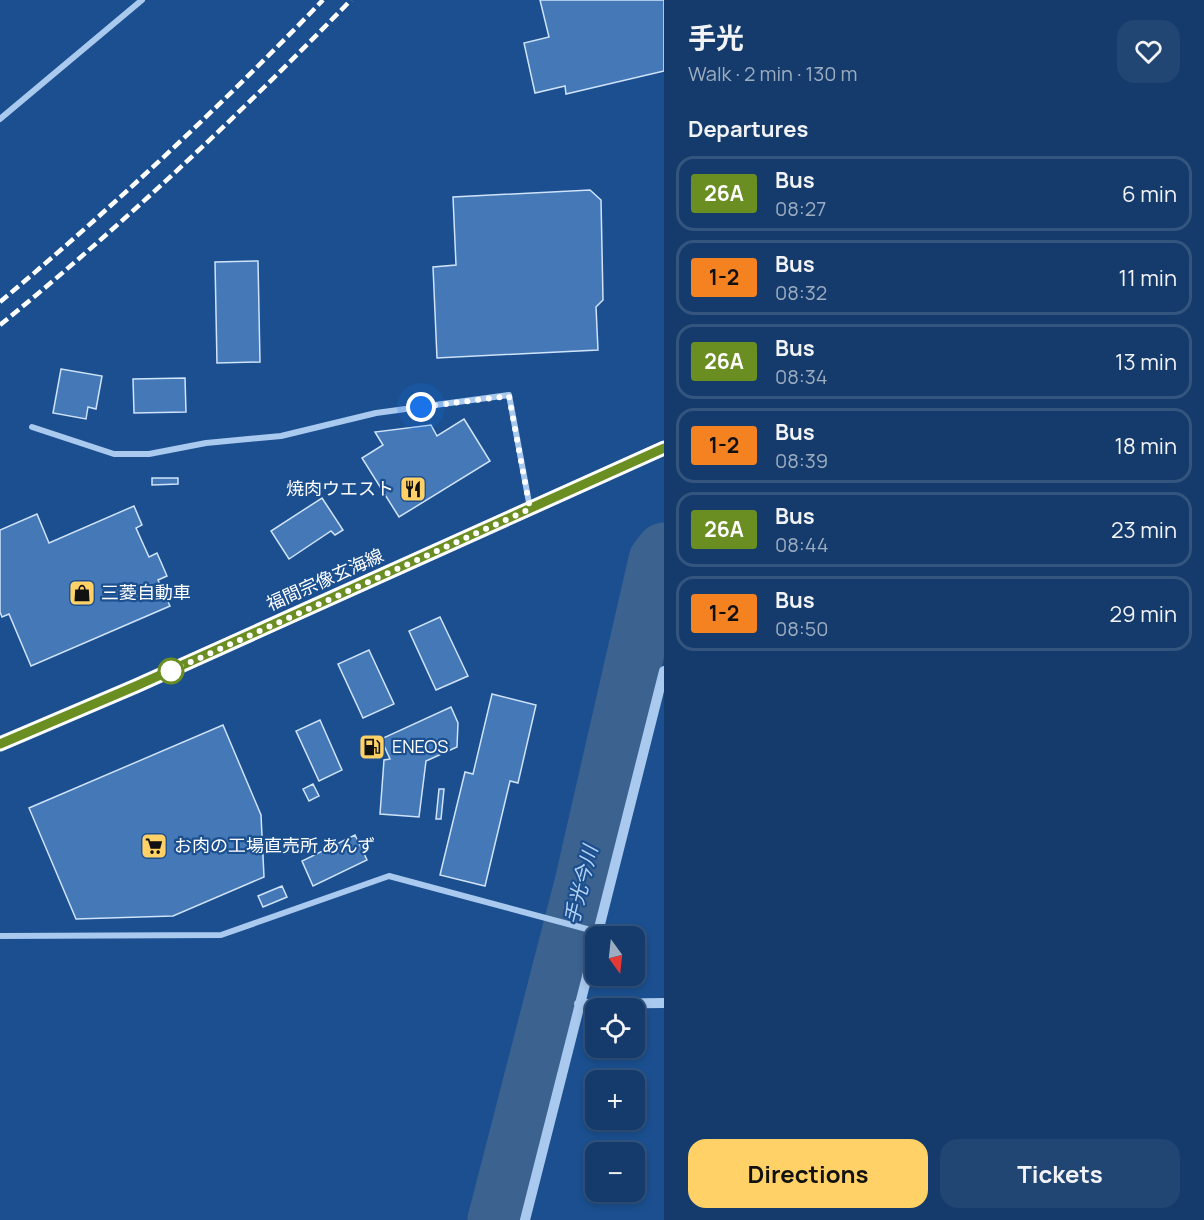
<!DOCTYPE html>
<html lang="en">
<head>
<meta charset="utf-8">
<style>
	:root { --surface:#143b6b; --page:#214673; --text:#f1f3f6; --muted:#9dadc1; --line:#33557e; --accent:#ffd166 }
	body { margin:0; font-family:Manrope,"Noto Sans JP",sans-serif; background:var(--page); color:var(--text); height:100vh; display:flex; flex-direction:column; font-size:22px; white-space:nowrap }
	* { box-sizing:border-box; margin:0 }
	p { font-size:20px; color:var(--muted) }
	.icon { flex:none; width:33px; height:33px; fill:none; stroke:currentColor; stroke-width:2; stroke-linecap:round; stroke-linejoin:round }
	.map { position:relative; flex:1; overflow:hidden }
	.drawer { display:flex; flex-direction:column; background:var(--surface); width:540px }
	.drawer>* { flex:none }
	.badge { padding:0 12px; border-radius:4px; font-size:21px; line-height:39px }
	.needle { width:39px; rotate:165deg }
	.tools { position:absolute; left:585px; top:926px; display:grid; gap:12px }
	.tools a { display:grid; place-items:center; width:60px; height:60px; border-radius:12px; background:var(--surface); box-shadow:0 3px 9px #0003,0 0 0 2px var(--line); font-size:30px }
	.you { position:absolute; width:30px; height:30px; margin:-15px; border:4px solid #fff; border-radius:50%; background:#1a73e8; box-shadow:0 0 0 9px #1a73e833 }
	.map>.badge { position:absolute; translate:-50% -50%; box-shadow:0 0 0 3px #fff }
	h2 { padding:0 24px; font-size:22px; line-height:54px }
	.round { display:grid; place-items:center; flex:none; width:63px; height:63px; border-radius:18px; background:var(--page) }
	.head { display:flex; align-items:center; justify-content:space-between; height:102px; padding:0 24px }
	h1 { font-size:28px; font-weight:700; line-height:45px }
	.button { display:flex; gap:12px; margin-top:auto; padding:12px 24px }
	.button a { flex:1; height:69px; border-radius:18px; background:var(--accent); color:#111; font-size:24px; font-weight:700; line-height:69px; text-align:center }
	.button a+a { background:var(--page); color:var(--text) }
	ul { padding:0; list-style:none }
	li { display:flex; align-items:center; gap:18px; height:75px; margin:0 12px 9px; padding:0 12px; border:3px solid var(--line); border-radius:18px }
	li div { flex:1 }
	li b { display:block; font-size:22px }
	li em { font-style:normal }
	li .badge { min-width:66px; font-weight:700; text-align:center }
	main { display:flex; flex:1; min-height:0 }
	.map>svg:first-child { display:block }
</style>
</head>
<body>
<main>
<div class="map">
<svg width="664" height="1220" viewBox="0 0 664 1220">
	<rect width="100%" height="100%" fill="#1b4f8f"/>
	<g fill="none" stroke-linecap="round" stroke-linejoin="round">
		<path stroke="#3c6290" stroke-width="57" d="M 496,1220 L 583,883 L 657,560 L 664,551"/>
	</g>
	<path fill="#4478b7" stroke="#cfe3fa" stroke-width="1.5" d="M 540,0 L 664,0 L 664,71 L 566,94 L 565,86 L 535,93 L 524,43 L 549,37 Z
		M 590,190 L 601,200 L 603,300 L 596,307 L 598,350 L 437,358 L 433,267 L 456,265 L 453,197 Z
		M 258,261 L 260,362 L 217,363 L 215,262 Z
		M 61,369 L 102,376 L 96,409 L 88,407 L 86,419 L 53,413 Z
		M 185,378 L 186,412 L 134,413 L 133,379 Z
		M 464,419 L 490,461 L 399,517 L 362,458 L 383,445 L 375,432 L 431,425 L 437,436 Z
		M 152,478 L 178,478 L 178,484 L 152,485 Z
		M 322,498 L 343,530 L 335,535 L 331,531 L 289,559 L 271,531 Z
		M 134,506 L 142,525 L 136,528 L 149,557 L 157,553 L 167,576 L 158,580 L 170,606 L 31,666 L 9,614 L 2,617 L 0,612 L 0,530 L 37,514 L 49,543 Z
		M 440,617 L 468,676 L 436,690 L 409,631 Z
		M 369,650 L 394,704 L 363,718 L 338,664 Z
		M 492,694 L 536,705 L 518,783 L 510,781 L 485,886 L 440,875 L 465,772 L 473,774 Z
		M 451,707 L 458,723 L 457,747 L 426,761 L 419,817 L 380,814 L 384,760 L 390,759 L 381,739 Z
		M 320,720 L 342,770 L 319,781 L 296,731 Z
		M 223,725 L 261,815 L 264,877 L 173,916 L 76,919 L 29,808 Z
		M 313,784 L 319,796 L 309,801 L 303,789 Z
		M 439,789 L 444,789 L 441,819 L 436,819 Z
		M 355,835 L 367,860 L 313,886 L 302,861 Z
		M 282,886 L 287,897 L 263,907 L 258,896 Z"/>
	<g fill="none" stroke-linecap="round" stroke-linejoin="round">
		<path stroke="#a9c9ee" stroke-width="6" d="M 0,119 L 142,0
			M 32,427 L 114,454 L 149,454 L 206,443 L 281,436 L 376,413 L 509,395 L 530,508
			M 0,936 L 221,935 L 389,876 L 598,932"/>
		<path stroke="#a9c9ee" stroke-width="10" d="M 597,936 L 664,671
			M 579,1004 L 664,1003
			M 525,1220 L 596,941"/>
		<path stroke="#f0f6ff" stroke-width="15" d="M 0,744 L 136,686 L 664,448"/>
		<path stroke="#fff" stroke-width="4.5" stroke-dasharray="10 4.5" stroke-linecap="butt" d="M 0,302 C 113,207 221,106 323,0
			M 0,325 C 124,224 240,114 351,0"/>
	</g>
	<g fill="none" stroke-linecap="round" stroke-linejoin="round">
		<defs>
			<path id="line" d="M 0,744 L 136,686 L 664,448"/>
		</defs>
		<use href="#line" stroke="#fff" stroke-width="14"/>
		<use href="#line" stroke="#6b8e23" stroke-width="9"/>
		<path stroke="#fff" stroke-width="6" stroke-dasharray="0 10.8" d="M 171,671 L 530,509 L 509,396 L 421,407"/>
	</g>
	<defs>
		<symbol id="restaurant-square" viewBox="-11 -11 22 22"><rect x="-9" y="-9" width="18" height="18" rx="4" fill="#ffd166" stroke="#1b4f8f"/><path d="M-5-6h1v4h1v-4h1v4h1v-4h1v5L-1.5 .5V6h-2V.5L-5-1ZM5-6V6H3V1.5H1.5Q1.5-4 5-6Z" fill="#111"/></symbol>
		<symbol id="shop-square" viewBox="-11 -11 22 22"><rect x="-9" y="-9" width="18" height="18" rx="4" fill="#ffd166" stroke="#1b4f8f"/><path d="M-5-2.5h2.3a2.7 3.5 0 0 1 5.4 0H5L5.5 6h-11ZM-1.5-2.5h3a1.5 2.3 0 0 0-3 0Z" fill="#111"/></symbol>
		<symbol id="fuel-square" viewBox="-11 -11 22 22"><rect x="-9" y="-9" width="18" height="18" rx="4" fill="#ffd166" stroke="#1b4f8f"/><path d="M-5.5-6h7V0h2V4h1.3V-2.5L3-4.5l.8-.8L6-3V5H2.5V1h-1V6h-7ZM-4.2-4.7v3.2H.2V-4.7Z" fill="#111"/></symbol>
		<symbol id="supermarket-square" viewBox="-11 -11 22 22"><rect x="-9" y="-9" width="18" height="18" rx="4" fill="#ffd166" stroke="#1b4f8f"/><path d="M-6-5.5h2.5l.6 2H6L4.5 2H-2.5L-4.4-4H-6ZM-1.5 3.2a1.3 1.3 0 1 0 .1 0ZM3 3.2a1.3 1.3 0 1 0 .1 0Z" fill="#111"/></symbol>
	</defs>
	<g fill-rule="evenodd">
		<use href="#restaurant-square" x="398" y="474" width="30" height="30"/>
		<use href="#shop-square" x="67" y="578" width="30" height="30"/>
		<use href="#fuel-square" x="357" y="732" width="30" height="30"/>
		<use href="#supermarket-square" x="139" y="831" width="30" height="30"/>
	</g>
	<circle fill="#fff" stroke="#6b8e23" stroke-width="3" cx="171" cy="671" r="12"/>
	<g text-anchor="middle" stroke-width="4.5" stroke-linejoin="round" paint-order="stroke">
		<g font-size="18" fill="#fff" stroke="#1b4f8f" text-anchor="start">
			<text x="394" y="495" text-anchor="end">焼肉ウエスト</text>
			<text x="101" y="599">三菱自動車</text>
			<text x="392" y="753">ENEOS</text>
			<text x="174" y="852">お肉の工場直売所 あんず</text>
		</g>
		<g font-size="18" fill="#fff" stroke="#1b4f8f">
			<text transform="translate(325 580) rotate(-24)" y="6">福間宗像玄海線</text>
		</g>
		<g font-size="20" font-style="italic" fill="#b5d3f5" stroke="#1b4f8f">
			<text transform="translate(581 885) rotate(-76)" y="7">手光今川</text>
		</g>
	</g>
</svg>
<div class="tools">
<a><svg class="needle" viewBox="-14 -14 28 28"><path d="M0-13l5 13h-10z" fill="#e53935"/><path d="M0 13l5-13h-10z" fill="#9dadc1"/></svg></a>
<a><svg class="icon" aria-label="locate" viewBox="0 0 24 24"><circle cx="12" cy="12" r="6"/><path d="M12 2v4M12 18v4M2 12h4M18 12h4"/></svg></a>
<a>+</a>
<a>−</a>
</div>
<div class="you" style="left:421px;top:407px"></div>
</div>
<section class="drawer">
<div class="head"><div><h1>手光</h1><p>Walk · 2 min · 130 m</p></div><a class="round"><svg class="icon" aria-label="heart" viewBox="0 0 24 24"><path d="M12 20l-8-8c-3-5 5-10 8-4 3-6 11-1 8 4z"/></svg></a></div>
<h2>Departures</h2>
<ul>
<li><span class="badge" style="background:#6b8e23;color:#fff">26A</span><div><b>Bus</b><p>08:27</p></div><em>6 min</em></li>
<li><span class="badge" style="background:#f58220;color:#111">1-2</span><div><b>Bus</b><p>08:32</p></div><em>11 min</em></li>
<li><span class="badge" style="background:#6b8e23;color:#fff">26A</span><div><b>Bus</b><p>08:34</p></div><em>13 min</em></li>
<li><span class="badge" style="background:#f58220;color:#111">1-2</span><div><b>Bus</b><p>08:39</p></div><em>18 min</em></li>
<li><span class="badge" style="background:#6b8e23;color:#fff">26A</span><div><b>Bus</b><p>08:44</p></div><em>23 min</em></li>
<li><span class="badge" style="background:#f58220;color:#111">1-2</span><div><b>Bus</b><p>08:50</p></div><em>29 min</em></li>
</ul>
<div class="button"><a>Directions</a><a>Tickets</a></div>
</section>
</main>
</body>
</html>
